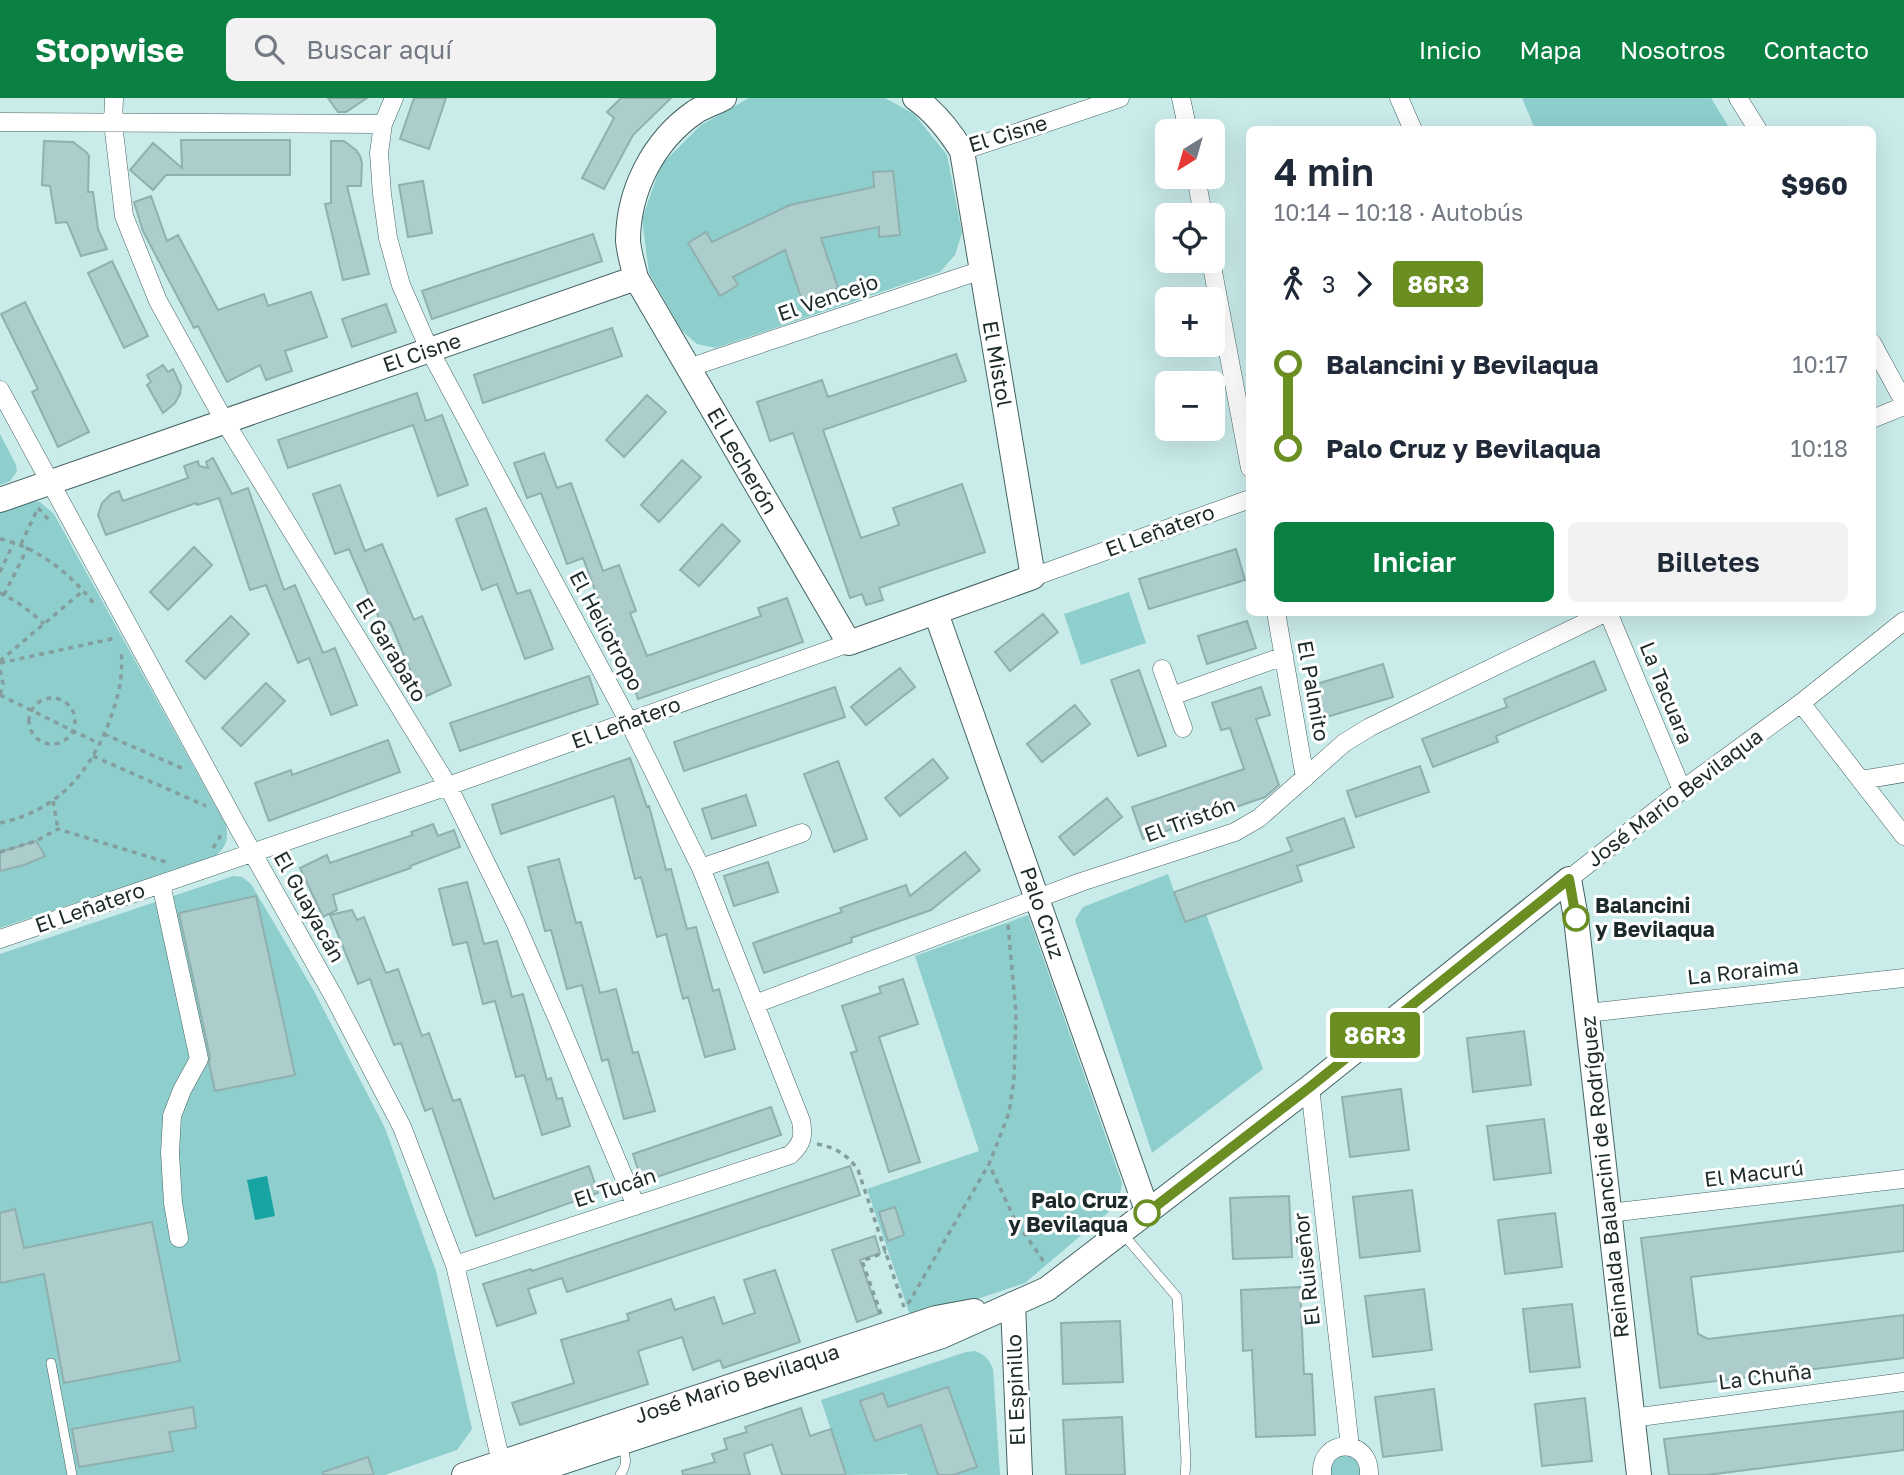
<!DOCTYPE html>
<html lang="es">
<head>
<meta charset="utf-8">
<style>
	:root { --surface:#fff; --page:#f2f2f3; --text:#1f2937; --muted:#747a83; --accent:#0b8043 }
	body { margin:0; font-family:"Golos Text",sans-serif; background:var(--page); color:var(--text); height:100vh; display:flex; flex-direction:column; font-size:26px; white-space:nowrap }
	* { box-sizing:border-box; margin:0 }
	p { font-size:23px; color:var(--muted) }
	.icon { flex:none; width:38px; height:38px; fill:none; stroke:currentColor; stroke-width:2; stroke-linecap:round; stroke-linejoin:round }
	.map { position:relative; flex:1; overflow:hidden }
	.details { position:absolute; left:1246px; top:28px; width:630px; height:490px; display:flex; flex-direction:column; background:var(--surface); border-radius:10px; box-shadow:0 7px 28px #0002 }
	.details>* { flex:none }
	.badge { padding:0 14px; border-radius:5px; font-size:24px; line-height:46px }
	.needle { width:46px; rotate:217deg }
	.fabs { position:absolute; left:1155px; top:21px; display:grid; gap:14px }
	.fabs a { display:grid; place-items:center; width:70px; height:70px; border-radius:10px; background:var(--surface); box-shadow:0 7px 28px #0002; font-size:35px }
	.map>.badge { position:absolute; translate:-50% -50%; box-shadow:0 0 0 4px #fff }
	.legs { display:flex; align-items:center; gap:10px; height:77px; padding:0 28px; font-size:23px }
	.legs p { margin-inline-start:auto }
	.summary { display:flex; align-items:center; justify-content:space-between; height:119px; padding:0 28px }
	h1 { font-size:38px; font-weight:600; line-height:52px }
	.primary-button { display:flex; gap:14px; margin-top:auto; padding:14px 28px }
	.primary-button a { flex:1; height:80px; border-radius:10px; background:var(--accent); color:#fff; font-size:28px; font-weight:600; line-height:80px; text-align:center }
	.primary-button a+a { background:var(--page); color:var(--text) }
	ul { padding:0 28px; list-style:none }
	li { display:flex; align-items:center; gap:24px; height:84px; font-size:26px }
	li i { display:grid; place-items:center; width:10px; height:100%; margin:0 9px; background:currentColor }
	li i::after { content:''; width:18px; height:18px; margin:-9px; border:5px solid; border-radius:50%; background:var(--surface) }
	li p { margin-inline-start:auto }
	li:first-child i { background:linear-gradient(#0000 50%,currentColor 0) }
	li:last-child i { background:linear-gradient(currentColor 50%,#0000 0) }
	header { display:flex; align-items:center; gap:42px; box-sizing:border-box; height:98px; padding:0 35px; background:var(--accent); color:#fff }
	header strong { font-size:33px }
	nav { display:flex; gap:38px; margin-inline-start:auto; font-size:24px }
	.search { width:490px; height:63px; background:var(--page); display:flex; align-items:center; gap:18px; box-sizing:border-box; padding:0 24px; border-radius:10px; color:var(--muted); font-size:26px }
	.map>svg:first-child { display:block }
</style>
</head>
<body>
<header>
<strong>Stopwise</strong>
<div class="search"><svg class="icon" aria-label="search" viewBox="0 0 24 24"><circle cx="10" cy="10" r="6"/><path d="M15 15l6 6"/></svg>Buscar aquí</div>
<nav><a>Inicio</a><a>Mapa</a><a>Nosotros</a><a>Contacto</a></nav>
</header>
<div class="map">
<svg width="1904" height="1377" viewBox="0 0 1904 1377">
	<rect width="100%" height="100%" fill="#c9ebea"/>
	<path fill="#8ececd" d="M 749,0 L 885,0 L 914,16 L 947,57 L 962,135 L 955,157 L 940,174 L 716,250 L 697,246 L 682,233 L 649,175 L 642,121 L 661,67 L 701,27 Z
		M 1522,0 L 1711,0 L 1730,31 L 1535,31 Z
		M 0,336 L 16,367 L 17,373 L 10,383 L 0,387 Z
		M 31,403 L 40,404 L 54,416 L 226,727 C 229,742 226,750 214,759 L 0,830 L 0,411 Z
		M 1129,494 L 1146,545 L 1081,567 L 1064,516 Z
		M 1168,776 L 1184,823 L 1206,816 L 1263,971 L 1152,1055 L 1075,822 L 1083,809 Z
		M 233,778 L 242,779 L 251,786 L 314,893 L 385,1030 L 436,1173 L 472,1331 L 457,1352 L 385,1377 L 0,1377 L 0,856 Z
		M 1028,817 L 1122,1085 L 1118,1106 L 1025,1185 L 912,1223 L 867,1091 L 979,1053 L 915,858 Z
		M 975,1253 C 985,1257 989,1261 993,1271 L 1000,1377 L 908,1377 L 907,1376 L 846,1377 L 821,1302 L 966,1254 Z
		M 1335,1356 L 1358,1358 L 1363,1377 L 1326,1377 Z"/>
	<path fill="#17a4a3" d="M 267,1078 L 275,1118 L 255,1122 L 247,1082 Z"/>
	<path fill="#accdcc" stroke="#8fb0af" stroke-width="2" d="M 328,0 L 367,0 L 346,14 L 338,14 Z
		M 414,0 L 446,0 L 429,51 L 400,41 Z
		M 621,0 L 671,0 L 633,37 L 604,91 L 582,80 L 614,20 L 607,14 Z
		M 181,42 L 290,42 L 290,77 L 166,77 L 153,92 L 130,72 L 153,45 L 182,70 Z
		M 44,43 L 73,44 L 86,54 L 89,58 L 88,94 L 93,94 L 98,131 L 107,151 L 81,158 L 67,124 L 56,125 L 50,88 L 42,87 Z
		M 331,43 L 344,43 L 356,52 L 360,58 L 362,65 L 361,88 L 347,88 L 369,176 L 343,182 L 325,106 L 331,105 Z
		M 893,73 L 900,137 L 879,139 L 879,129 L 821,140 L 838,190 L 827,197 L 815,201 L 802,202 L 785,152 L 733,179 L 738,187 L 720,198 L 688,145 L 706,134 L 712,144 L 790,107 L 874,89 L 873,74 Z
		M 423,83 L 432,135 L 408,139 L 399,87 Z
		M 151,98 L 167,143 L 178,137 L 218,212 L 264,196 L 268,208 L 311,194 L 327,239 L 285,253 L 292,273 L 266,282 L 260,267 L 227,284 L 198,228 L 194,230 L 143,133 L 134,104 Z
		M 593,136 L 602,163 L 432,221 L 422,193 Z
		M 112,163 L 148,238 L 124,250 L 88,175 Z
		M 25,204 L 89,334 L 58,349 L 32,294 L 38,291 L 1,216 Z
		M 386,206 L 396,234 L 352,249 L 342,221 Z
		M 612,230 L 622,258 L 483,305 L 474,277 Z
		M 956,256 L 966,283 L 823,332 L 861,440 L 899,427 L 893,410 L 962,386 L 985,454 L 879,490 L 883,502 L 866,507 L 862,496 L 850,500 L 793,335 L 770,343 L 757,304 L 822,282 L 828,299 Z
		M 163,267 L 168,274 L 173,271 L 181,288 L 180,296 L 175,305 L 163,315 L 147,287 L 151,284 L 147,277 Z
		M 417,295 L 426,323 L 442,317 L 468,387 L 438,398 L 413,327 L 288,370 L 278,342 Z
		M 647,297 L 666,314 L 624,359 L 606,342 Z
		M 544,355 L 557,390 L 571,385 L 603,473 L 619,467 L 636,513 L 630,515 L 647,558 L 761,518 L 758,510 L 787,500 L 803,544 L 638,601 L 624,561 L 618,563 L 606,541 L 612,538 L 583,460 L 567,466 L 541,395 L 527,400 L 514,365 Z
		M 213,360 L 232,396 L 248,390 L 284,492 L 295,487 L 323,555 L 335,550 L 357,607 L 331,617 L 309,560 L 298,565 L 266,487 L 250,492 L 219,400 L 197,407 L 196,405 L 106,437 L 98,417 L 102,405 L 111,396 L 119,393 L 123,403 L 188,380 L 184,368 L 198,363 L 199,368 L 208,370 L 206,364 Z
		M 682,362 L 701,379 L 659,424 L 641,407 Z
		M 340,387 L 365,453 L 382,446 L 414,522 L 422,518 L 451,587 L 422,600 L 390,524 L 382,527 L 349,451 L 335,456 L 313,396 Z
		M 486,410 L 517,496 L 530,492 L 553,551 L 525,561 L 497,486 L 482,492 L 456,421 Z
		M 722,426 L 740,443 L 699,488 L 680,472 Z
		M 194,449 L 212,467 L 168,512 L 150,494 Z
		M 1236,451 L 1245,482 L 1149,511 L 1139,481 Z
		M 1043,516 L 1058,534 L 1010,573 L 995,554 Z
		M 231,518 L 249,536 L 205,581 L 186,563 Z
		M 1247,523 L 1256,550 L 1207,566 L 1198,538 Z
		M 1594,563 L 1606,592 L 1496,638 L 1498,644 L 1433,669 L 1422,641 L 1507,609 L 1504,601 Z
		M 1383,566 L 1393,599 L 1320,621 L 1310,588 Z
		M 900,570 L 915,589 L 866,627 L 851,609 Z
		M 1139,572 L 1166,648 L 1138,658 L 1111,582 Z
		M 589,578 L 598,606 L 460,653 L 450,625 Z
		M 266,585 L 285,603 L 241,648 L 222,630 Z
		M 835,589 L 845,619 L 684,673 L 674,644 Z
		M 1261,589 L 1270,617 L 1256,621 L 1279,687 L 1265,699 L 1143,741 L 1132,709 L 1244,671 L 1230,630 L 1221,632 L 1212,605 Z
		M 1075,607 L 1090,626 L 1042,664 L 1027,646 Z
		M 388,642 L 400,674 L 269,723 L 255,685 L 291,672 L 292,677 Z
		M 630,660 L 647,709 L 649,708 L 666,772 L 671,771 L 687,831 L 696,829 L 713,893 L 719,891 L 735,951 L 705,959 L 688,899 L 683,901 L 666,836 L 657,839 L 641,779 L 635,781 L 614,698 L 501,736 L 492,707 Z
		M 933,661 L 948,680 L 900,718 L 885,700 Z
		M 838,663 L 867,741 L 834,754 L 804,676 Z
		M 1420,668 L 1429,694 L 1356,719 L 1347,693 Z
		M 746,697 L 756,727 L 712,741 L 702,711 Z
		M 1107,700 L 1122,719 L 1074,757 L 1059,739 Z
		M 1344,720 L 1354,749 L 1297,768 L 1302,783 L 1185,824 L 1174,794 L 1292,753 L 1287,740 Z
		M 433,726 L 438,738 L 454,732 L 460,749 L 410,768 L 411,770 L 333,797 L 337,812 L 323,819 L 300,770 L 327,757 L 330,765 L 413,737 L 411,734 Z
		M 36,743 L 45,758 L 24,767 L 0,773 L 0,754 Z
		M 965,754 L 980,772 L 931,812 L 851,840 L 852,844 L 764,875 L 753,845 L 842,814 L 840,810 L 906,787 L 910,798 Z
		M 559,761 L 576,825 L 581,824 L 600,895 L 616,891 L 633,955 L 638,954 L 655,1013 L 624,1021 L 608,961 L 602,963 L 582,887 L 567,891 L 551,832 L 545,833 L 528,769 Z
		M 768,764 L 778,794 L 734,808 L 724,778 Z
		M 467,784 L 484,846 L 497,843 L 512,899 L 523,896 L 547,982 L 551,980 L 557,1001 L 562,1000 L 570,1028 L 542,1037 L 524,977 L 516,979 L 495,903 L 483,906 L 467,844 L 453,847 L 439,791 Z
		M 256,798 L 295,977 L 215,993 L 209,965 L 210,959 L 179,815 Z
		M 352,812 L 357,822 L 364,819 L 386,875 L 398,871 L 422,938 L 429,935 L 453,1003 L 460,1001 L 494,1101 L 589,1068 L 598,1095 L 476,1138 L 432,1010 L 425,1013 L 401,945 L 394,947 L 370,881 L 358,886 L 330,817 Z
		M 903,881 L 918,926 L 879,939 L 920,1064 L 889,1074 L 851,955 L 857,953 L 842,908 L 881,895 L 879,889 Z
		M 1524,933 L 1531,987 L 1473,994 L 1467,940 Z
		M 1401,991 L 1409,1052 L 1350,1059 L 1342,999 Z
		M 771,1009 L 781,1037 L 642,1084 L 633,1056 Z
		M 1544,1021 L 1551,1075 L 1494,1082 L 1487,1028 Z
		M 850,1068 L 860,1097 L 567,1194 L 562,1180 L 528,1191 L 536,1215 L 497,1228 L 483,1186 L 531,1171 L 532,1173 Z
		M 1412,1092 L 1420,1153 L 1360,1160 L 1353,1099 Z
		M 1289,1098 L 1292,1159 L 1233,1161 L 1230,1100 Z
		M 1904,1107 L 1904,1153 L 1691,1179 L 1698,1236 L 1708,1241 L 1904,1217 L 1904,1260 L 1660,1290 L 1641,1140 Z
		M 895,1109 L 904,1137 L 888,1143 L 879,1114 Z
		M 15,1111 L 24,1150 L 152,1124 L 180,1263 L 64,1285 L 44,1176 L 0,1185 L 0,1115 Z
		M 1555,1115 L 1562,1169 L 1505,1176 L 1498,1122 Z
		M 875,1138 L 880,1155 L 860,1162 L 879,1216 L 857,1224 L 832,1152 Z
		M 775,1172 L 800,1244 L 723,1270 L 720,1262 L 693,1272 L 682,1239 L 638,1253 L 648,1286 L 520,1327 L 512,1305 L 574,1285 L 561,1242 L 629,1222 L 627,1216 L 671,1201 L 675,1212 L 714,1199 L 723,1226 L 755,1215 L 744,1182 Z
		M 1300,1189 L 1304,1276 L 1312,1276 L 1315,1337 L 1256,1339 L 1252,1252 L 1243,1253 L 1241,1192 Z
		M 1424,1191 L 1432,1252 L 1373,1259 L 1365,1198 Z
		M 1572,1206 L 1580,1269 L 1530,1274 L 1523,1211 Z
		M 1120,1223 L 1123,1284 L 1063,1286 L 1061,1225 Z
		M 948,1289 L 977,1369 L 953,1377 L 938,1377 L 921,1327 L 875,1343 L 860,1303 L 883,1295 L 888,1309 Z
		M 1434,1291 L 1442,1352 L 1383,1359 L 1375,1299 Z
		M 1585,1300 L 1592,1363 L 1542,1368 L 1535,1306 Z
		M 193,1309 L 196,1330 L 169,1334 L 173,1353 L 79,1369 L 72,1331 Z
		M 801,1310 L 810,1338 L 831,1331 L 846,1377 L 782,1377 L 772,1346 L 744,1356 L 750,1377 L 683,1377 L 682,1373 L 715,1364 L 712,1356 L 727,1351 L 724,1341 L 747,1334 L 745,1329 Z
		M 1904,1313 L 1904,1352 L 1707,1377 L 1669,1377 L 1664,1341 Z
		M 1122,1319 L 1125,1377 L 1066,1377 L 1063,1322 Z
		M 368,1359 L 374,1377 L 323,1377 L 323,1374 Z"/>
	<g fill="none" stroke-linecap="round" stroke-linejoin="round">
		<defs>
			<path id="lane" d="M 1123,1136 L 1177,1199 L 1186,1363 L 1185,1377
				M 51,1265 L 72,1377
				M 620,1377 C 628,1366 626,1360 622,1347"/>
			<path id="street" d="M 114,0 L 113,25 L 124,118 L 158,203 L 225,324 L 448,688 L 516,826 L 558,922 L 636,1108
				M 394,0 L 383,26 L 379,55 L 382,96 L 388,140 L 401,187 L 430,253 L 629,624 L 701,770 L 801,1023 C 804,1039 802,1046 790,1057 L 455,1167
				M 1181,0 L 1188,33
				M 1399,0 L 1413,32
				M 1738,0 L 1758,32
				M 0,24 L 383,26
				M 962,53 L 1120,0
				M 1196,79 L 1203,117
				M 1211,163 L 1250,370
				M 1872,245 L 1904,304
				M 688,270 L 982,172
				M 0,292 L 239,731 L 334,899 L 402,1029 L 455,1167 L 504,1377
				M 1872,321 L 1904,308
				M 1033,479 L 1250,401
				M 1276,514 L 1305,680
				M 1608,514 L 1682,692
				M 1162,571 L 1183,630
				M 1172,598 L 1284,558
				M 1801,605 L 1904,738
				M 1861,682 L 1904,675
				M 701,770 L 802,735
				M 1569,781 L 1682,692 L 1801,605 L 1904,523
				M 161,786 L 199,961 L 182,992 L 172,1018 L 170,1055 L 173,1105 L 179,1140
				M 0,841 L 448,688 L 849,545
				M 755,906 L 1081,784 L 1235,734 L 1259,720 L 1344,645 L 1370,629 L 1607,514
				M 1587,915 L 1904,880
				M 1310,989 L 1350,1349
				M 1609,1115 L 1904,1081
				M 1632,1320 L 1904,1284
				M 1322,1377 C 1319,1339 1371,1339 1369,1377"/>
			<path id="secondary" d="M 724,0 C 714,5 703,9 695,14 C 653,43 628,93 628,143 C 629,155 633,168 636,180 L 849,545 L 1033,479 L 962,53 C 949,32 935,14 915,0
				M 0,402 L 636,180
				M 936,515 L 1148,1115
				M 1013,1206 L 1020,1377
				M 464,1377 L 936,1220 L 974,1213
				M 523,1377 L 942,1238 L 1047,1191 L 1310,989 L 1569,781 L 1576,820 L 1639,1377"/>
		</defs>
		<use href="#lane" stroke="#456463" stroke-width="10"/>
		<use href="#street" stroke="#456463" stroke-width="19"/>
		<use href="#secondary" stroke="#456463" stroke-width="26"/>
		<path stroke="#849d9d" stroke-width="3.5" stroke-dasharray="5 5" stroke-linecap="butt" d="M 38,410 L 49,422
			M 0,441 C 38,449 72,477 95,507
			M 21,446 L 38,410
			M 0,474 L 14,444
			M 0,495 C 17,503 30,513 44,526
			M 4,497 L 28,449
			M 0,563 L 84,492
			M 0,565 L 116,540
			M 0,572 L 3,586 L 0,597
			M 0,597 L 100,646
			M29 623a23 23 0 1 1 46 0a23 23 0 1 1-46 0Z
			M 104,636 L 186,672
			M 93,658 L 206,708
			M 53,703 L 58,731
			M 0,725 C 55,713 87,679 108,627 C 117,603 124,580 121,553
			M 213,750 L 220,739 L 218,732
			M 0,754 L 36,743 L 58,731 L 169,765
			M 1008,827 L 1016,915 L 1014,982 L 1009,1015 L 989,1066 L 1014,1120 L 1046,1167
			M 817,1046 C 835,1049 848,1057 858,1072 L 904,1209
			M 908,1206 L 989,1066
			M 881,1216 L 862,1163 L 886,1154"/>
		<use href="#lane" stroke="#fff" stroke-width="9"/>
		<use href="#street" stroke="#fff" stroke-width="18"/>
		<use href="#secondary" stroke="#fff" stroke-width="24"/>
	</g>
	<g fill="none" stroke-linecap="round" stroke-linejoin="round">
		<defs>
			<path id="line-1" d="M 1147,1115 L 1310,989 L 1569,781 L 1576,820"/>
		</defs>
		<use href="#line-1" stroke="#fff" stroke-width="16"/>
		<use href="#line-1" stroke="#6b8e23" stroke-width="10"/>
	</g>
	<g fill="#fff" stroke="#6b8e23" stroke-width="3.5">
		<circle cx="1576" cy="820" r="12"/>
		<circle cx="1147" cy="1115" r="12"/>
	</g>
	<g text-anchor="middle" stroke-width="6" stroke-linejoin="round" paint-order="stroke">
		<g font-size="21" fill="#1d2a2a" stroke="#fff">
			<text transform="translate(1008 36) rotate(-17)" y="7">El Cisne</text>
			<text transform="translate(828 200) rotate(-19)" y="7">El Vencejo</text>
			<text transform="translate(422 255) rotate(-19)" y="7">El Cisne</text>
			<text transform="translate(997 266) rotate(80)" y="7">El Mistol</text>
			<text transform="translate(742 363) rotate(60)" y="7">El Lecherón</text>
			<text transform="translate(1160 433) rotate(-20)" y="7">El Leñatero</text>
			<text transform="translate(606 533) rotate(62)" y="7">El Heliotropo</text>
			<text transform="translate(391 552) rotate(59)" y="7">El Garabato</text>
			<text transform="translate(1313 593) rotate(80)" y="7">El Palmito</text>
			<text transform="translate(1666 595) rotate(68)" y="7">La Tacuara</text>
			<text transform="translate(626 625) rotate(-20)" y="7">El Leñatero</text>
			<text transform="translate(1675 700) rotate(-37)" y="7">José Mario Bevilaqua</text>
			<text transform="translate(1190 722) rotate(-20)" y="7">El Tristón</text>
			<text transform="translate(309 809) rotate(61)" y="7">El Guayacán</text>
			<text transform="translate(90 810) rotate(-19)" y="7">El Leñatero</text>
			<text transform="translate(1042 815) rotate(71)" y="7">Palo Cruz</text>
			<text transform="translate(1743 874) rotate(-6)" y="7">La Roraima</text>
			<text transform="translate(1754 1076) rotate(-7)" y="7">El Macurú</text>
			<text transform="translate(1605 1079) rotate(-96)" y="7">Reinalda Balancini de Rodríguez</text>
			<text transform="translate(615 1090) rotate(-18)" y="7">El Tucán</text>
			<text transform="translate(1307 1171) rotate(-96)" y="7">El Ruiseñor</text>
			<text transform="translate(1765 1279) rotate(-7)" y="7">La Chuña</text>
			<text transform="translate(737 1286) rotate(-18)" y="7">José Mario Bevilaqua</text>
			<text transform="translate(1016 1292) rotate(-92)" y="7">El Espinillo</text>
		</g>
		<g font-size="21" font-weight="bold" fill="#1d2a2a" stroke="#fff" text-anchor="start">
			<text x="1595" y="815">Balancini<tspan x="1595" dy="24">y Bevilaqua</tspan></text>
			<text x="1128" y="1110" text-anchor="end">Palo Cruz<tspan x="1128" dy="24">y Bevilaqua</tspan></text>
		</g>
	</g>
</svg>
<div class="fabs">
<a><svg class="needle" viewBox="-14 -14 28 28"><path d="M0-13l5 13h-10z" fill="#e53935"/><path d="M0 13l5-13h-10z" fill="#747a83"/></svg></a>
<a><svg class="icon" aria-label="locate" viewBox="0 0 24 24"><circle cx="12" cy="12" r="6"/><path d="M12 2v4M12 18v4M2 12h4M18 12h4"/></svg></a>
<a>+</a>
<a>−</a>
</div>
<b class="badge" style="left:1375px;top:937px;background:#6b8e23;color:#fff">86R3</b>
<section class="details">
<div class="summary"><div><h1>4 min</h1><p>10:14 – 10:18 · Autobús</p></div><b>$960</b></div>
<div class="legs"><svg class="icon" aria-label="walk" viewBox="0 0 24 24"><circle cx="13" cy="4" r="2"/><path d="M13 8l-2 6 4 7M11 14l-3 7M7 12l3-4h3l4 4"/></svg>3<svg class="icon" aria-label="forward" viewBox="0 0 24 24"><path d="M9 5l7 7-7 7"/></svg><b class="badge" style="background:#6b8e23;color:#fff">86R3</b></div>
<ul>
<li><i style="color:#6b8e23"></i><b>Balancini y Bevilaqua</b><p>10:17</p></li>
<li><i style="color:#6b8e23"></i><b>Palo Cruz y Bevilaqua</b><p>10:18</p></li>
</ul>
<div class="primary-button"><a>Iniciar</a><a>Billetes</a></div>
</section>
</div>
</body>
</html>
